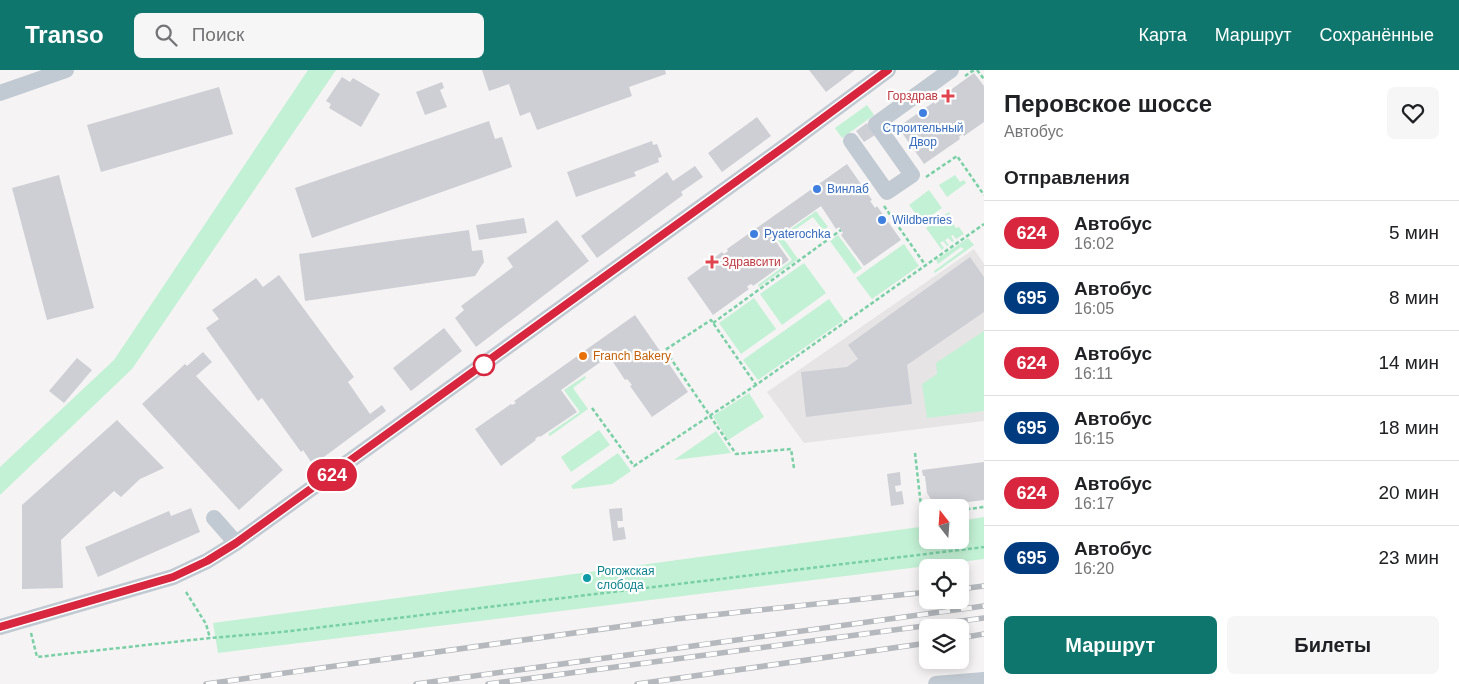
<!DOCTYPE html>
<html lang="ru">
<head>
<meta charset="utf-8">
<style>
	:root { --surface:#fff; --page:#f6f6f6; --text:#202124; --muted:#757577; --line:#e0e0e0; --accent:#0f766e }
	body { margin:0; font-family:Helvetica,sans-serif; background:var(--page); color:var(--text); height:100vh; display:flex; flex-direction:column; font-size:19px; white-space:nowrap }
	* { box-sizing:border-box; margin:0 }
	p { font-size:16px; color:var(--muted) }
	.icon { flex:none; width:28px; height:28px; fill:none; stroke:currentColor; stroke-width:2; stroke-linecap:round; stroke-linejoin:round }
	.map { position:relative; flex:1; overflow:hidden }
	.sheet { display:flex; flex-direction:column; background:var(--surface); width:475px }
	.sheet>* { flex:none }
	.badge { padding:0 10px; border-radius:16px; font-size:18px; line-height:32px }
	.needle { width:32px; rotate:343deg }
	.fabs { position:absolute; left:919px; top:429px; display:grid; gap:10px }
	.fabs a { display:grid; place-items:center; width:50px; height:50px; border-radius:8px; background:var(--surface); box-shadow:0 2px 12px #0003; font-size:25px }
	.map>.badge { position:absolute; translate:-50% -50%; box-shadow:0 0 0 2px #fff }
	h2 { padding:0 20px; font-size:19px; line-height:45px }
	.round { display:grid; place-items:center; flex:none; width:52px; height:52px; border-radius:8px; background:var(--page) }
	.head { display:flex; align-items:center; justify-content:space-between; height:85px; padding:0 20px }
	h1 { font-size:24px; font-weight:700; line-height:38px }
	.cta { display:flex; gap:10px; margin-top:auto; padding:10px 20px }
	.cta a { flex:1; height:58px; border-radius:8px; background:var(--accent); color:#fff; font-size:20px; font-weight:700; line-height:58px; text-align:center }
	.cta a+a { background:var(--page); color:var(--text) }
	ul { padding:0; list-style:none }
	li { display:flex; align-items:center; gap:15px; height:65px; padding:0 20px; border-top:1px solid var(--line) }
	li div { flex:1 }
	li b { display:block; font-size:19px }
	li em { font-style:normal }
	li .badge { min-width:55px; font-weight:700; text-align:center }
	header { display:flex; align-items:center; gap:30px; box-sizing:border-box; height:70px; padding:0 25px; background:var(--accent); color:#fff }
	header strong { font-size:24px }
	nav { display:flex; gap:28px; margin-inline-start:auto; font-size:18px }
	.search { width:350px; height:45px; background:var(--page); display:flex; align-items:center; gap:12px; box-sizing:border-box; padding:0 18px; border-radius:8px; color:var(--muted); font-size:19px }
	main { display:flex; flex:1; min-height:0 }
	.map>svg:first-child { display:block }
</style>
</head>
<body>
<header>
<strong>Transo</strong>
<div class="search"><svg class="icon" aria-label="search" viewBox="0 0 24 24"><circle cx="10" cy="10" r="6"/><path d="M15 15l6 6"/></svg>Поиск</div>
<nav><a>Карта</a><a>Маршрут</a><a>Сохранённые</a></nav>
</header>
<main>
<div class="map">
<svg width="984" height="614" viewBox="0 0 984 614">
	<rect width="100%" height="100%" fill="#f5f3f3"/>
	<path fill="#e6e4e5" d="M 974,179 L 984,194 L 984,351 L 804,373 L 767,322 Z"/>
	<path fill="#c3f1d5" d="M 308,0 L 336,0 L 132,299 L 0,425 L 0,397 L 114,290 Z
		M 867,35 L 874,45 L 842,68 L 835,58 Z
		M 955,105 L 960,112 L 964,110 L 966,113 L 947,127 L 939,115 Z
		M 929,120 L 942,138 L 922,152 L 909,135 Z
		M 816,141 L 828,157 L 823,160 L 813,147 L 783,168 L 798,189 L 759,217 L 758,215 L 792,190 L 777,169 Z
		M 949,142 L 950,144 L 948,146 L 949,148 L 956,158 L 959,157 L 964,164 L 956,169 L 953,165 L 951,166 L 954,171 L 952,172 L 948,168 L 945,170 L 949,175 L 947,176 L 943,171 L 940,173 L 944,178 L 942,180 L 926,158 Z
		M 838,165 L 862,198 L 854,204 L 830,171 Z
		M 968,168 L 974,175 L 935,203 L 934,201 L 964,179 L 961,177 L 938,194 L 936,190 Z
		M 904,174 L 919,196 L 872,229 L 856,208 Z
		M 804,193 L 826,223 L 782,255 L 760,224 Z
		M 754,228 L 776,259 L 741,284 L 719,253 Z
		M 829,229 L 844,250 L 758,310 L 743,290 Z
		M 984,261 L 984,341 L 927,348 L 922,314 L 937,304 L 936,293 Z
		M 585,306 L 586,308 L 573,318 L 588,339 L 550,366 L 548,364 L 580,342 L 564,320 Z
		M 749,323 L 764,347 L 728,370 L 713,346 Z
		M 599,360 L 610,375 L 571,402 L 561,387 Z
		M 716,361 L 731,383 L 674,390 Z
		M 618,383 L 631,401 L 612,414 L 573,419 L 571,416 Z
		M 984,447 L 984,489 L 218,583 L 213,553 L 927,456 L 928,470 L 960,470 L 960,451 Z"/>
	<path fill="#cdcfd5" d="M 482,0 L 665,0 L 666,4 L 629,17 L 632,26 L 537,60 L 530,42 L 520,46 L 509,14 L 489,21 Z
		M 809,0 L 855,0 L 826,22 Z
		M 974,3 L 984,16 L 984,52 L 964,66 L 963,64 L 961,65 L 959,67 L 960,69 L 924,94 L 898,57 L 934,32 L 935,34 L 939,31 L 938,29 Z
		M 342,7 L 350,12 L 353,8 L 380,24 L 361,57 L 329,38 L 331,34 L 326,31 Z
		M 442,12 L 444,18 L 440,20 L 447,37 L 425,45 L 416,22 Z
		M 219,17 L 233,64 L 101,102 L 87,55 Z
		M 757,47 L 771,66 L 722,102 L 708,83 Z
		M 489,51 L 495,69 L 502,67 L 512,97 L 312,168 L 295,118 Z
		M 867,53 L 875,65 L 864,72 L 856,61 Z
		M 652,71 L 653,75 L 657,74 L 662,87 L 658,88 L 659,92 L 634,102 L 636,106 L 576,127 L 567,102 Z
		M 847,94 L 872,130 L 870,131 L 873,135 L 875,138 L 877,136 L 901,170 L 864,196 L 841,165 L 843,163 L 839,157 L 836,159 L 821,136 L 774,169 L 789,190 L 753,216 L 752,214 L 749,215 L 747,217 L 749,219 L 713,245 L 687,208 L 722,182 L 724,184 L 728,181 L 727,179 Z
		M 695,96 L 703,107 L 681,122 L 683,125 L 597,188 L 581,166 L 667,102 L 673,111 Z
		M 59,105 L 94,238 L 47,250 L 12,118 Z
		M 524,148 L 527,163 L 479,170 L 476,155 Z
		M 557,150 L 589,191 L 476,277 L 455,248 L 464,240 L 461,236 L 513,197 L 507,188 Z
		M 469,160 L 472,181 L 482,180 L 484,192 L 475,206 L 305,231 L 299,184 Z
		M 970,187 L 984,207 L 984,242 L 907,295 L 912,334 L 806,347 L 801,302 L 847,297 L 858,289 L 848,275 Z
		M 279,205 L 354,307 L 348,312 L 370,344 L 382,335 L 386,341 L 313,395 L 303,380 L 301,382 L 262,328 L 258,331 L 206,258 L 219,249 L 212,240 L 256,208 L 263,217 Z
		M 635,245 L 660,281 L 658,282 L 660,284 L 661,286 L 663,285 L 688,322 L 652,347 L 630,316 L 632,315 L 627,309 L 625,310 L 609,286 L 561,320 L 577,342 L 540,367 L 539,366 L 535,369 L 536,370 L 501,396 L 475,359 L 511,334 L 512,335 L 516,333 L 514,331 Z
		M 444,258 L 462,281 L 411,321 L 393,298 Z
		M 203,282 L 212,292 L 196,306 L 283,400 L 239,440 L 142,334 L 185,294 L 187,296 Z
		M 77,288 L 92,300 L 64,333 L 49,321 Z
		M 117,350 L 164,398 L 140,409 L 121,427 L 114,421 L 61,470 L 63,518 L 22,519 L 22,435 Z
		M 984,392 L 984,430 L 944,435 L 940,435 L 932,431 L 927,423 L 925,406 L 923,406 L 922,400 Z
		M 900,402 L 901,415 L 895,416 L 896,422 L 902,421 L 904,434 L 891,436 L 887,404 Z
		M 191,438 L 200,462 L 98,507 L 85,477 L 169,441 L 171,446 Z
		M 622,438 L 623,451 L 617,451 L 618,458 L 624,457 L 626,469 L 613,471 L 609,439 Z"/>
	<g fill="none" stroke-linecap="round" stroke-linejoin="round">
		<path stroke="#7ad0a6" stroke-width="2.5" stroke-dasharray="4 2.5" stroke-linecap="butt" d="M 977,0 L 984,9
			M 965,6 L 974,0
			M 926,107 L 957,86 L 984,125
			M 884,136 L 926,196
			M 713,253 L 841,160
			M 592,338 L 634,396 L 756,315
			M 915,383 L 922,445 L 928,444
			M 794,398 L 791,379 L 736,384 L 665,280 L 711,250 L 756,315 L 984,154
			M 960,440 L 984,437
			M 186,522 L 206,554 L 210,568
			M 31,563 L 37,587 L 210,568 L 282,562 L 984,477"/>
		<path stroke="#c1cad2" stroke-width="16" d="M 0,23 L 66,0
			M 851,71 L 887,122 L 912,105 L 876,54 L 951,0
			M 214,448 L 236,473
			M 0,557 L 173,507 L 207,491 L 236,473 L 788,74 L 888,0
			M 936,614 L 984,610"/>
		<defs>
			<path id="rail" d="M 960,519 L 984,516
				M 960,568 L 984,564
				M 206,614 L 675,549 L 928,522
				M 416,614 L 984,536
				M 488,614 L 984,548
				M 637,614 L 928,573"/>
		</defs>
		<use href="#rail" stroke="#b5b8bd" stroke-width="5.5"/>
		<use href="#rail" stroke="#fff" stroke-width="4" stroke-dasharray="11" stroke-linecap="butt"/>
	</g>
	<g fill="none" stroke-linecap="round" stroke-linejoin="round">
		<defs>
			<path id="line" d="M 0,557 L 173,507 L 207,491 L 236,473 L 788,74 L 888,0"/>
		</defs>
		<use href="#line" stroke="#fff" stroke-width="11"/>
		<use href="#line" stroke="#d7263d" stroke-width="8"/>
	</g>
	<g fill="#e0444e" stroke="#fff" stroke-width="2">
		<path d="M945.5 18.5h5v5h5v5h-5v5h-5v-5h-5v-5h5z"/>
		<path d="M709.5 184.5h5v5h5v5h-5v5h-5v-5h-5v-5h5z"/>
	</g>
	<g fill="#3f7fe0" stroke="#fff" stroke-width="2">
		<circle cx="923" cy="43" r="5"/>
		<circle cx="817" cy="119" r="5"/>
		<circle cx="882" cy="150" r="5"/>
		<circle cx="754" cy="164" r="5"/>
	</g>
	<circle fill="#e8710a" stroke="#fff" stroke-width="2" cx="583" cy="286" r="5"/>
	<circle fill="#fff" stroke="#d7263d" stroke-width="2.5" cx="484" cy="295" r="10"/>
	<circle fill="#0f9aa8" stroke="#fff" stroke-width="2" cx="587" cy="508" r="5"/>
	<g text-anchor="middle" stroke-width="4.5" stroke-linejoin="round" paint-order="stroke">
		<g font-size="12" fill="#be3a42" stroke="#fff" text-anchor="end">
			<text x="938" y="30">Горздрав</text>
			<text x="722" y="196" text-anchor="start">Здравсити</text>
		</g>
		<g font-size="12" fill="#366cbe" stroke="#fff" text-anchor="start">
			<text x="923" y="62" text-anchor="middle">Строительный<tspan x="923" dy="14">Двор</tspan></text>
			<text x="827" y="123">Винлаб</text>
			<text x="892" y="154">Wildberries</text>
			<text x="764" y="168">Pyaterochka</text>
		</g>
		<g font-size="12" fill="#c56008" stroke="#fff" text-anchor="start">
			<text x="593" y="290">Franch Bakery</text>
		</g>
		<g font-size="12" fill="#0d838f" stroke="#fff" text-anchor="start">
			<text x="597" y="505">Рогожская<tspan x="597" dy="14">слобода</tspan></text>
		</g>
	</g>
</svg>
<div class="fabs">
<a><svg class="needle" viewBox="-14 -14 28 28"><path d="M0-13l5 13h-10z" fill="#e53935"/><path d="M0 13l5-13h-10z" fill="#757577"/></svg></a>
<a><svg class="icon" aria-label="locate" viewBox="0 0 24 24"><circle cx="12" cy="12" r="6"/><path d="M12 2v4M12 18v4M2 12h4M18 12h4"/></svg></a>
<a><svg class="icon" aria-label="layers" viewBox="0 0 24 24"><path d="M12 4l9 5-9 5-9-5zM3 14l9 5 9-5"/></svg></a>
</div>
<b class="badge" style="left:332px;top:405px;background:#d7263d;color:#fff">624</b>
</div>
<section class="sheet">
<div class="head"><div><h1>Перовское шоссе</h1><p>Автобус</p></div><a class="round"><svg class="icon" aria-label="heart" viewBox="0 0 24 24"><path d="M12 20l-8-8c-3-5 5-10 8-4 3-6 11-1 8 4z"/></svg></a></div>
<h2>Отправления</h2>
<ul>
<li><span class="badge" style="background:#d7263d;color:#fff">624</span><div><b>Автобус</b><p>16:02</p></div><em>5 мин</em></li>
<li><span class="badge" style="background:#003b80;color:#fff">695</span><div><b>Автобус</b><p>16:05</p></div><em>8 мин</em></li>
<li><span class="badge" style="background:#d7263d;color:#fff">624</span><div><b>Автобус</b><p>16:11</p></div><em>14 мин</em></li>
<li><span class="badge" style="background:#003b80;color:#fff">695</span><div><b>Автобус</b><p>16:15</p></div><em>18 мин</em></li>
<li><span class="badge" style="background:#d7263d;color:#fff">624</span><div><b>Автобус</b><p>16:17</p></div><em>20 мин</em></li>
<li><span class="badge" style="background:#003b80;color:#fff">695</span><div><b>Автобус</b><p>16:20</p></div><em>23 мин</em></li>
</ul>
<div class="cta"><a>Маршрут</a><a>Билеты</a></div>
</section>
</main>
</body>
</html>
